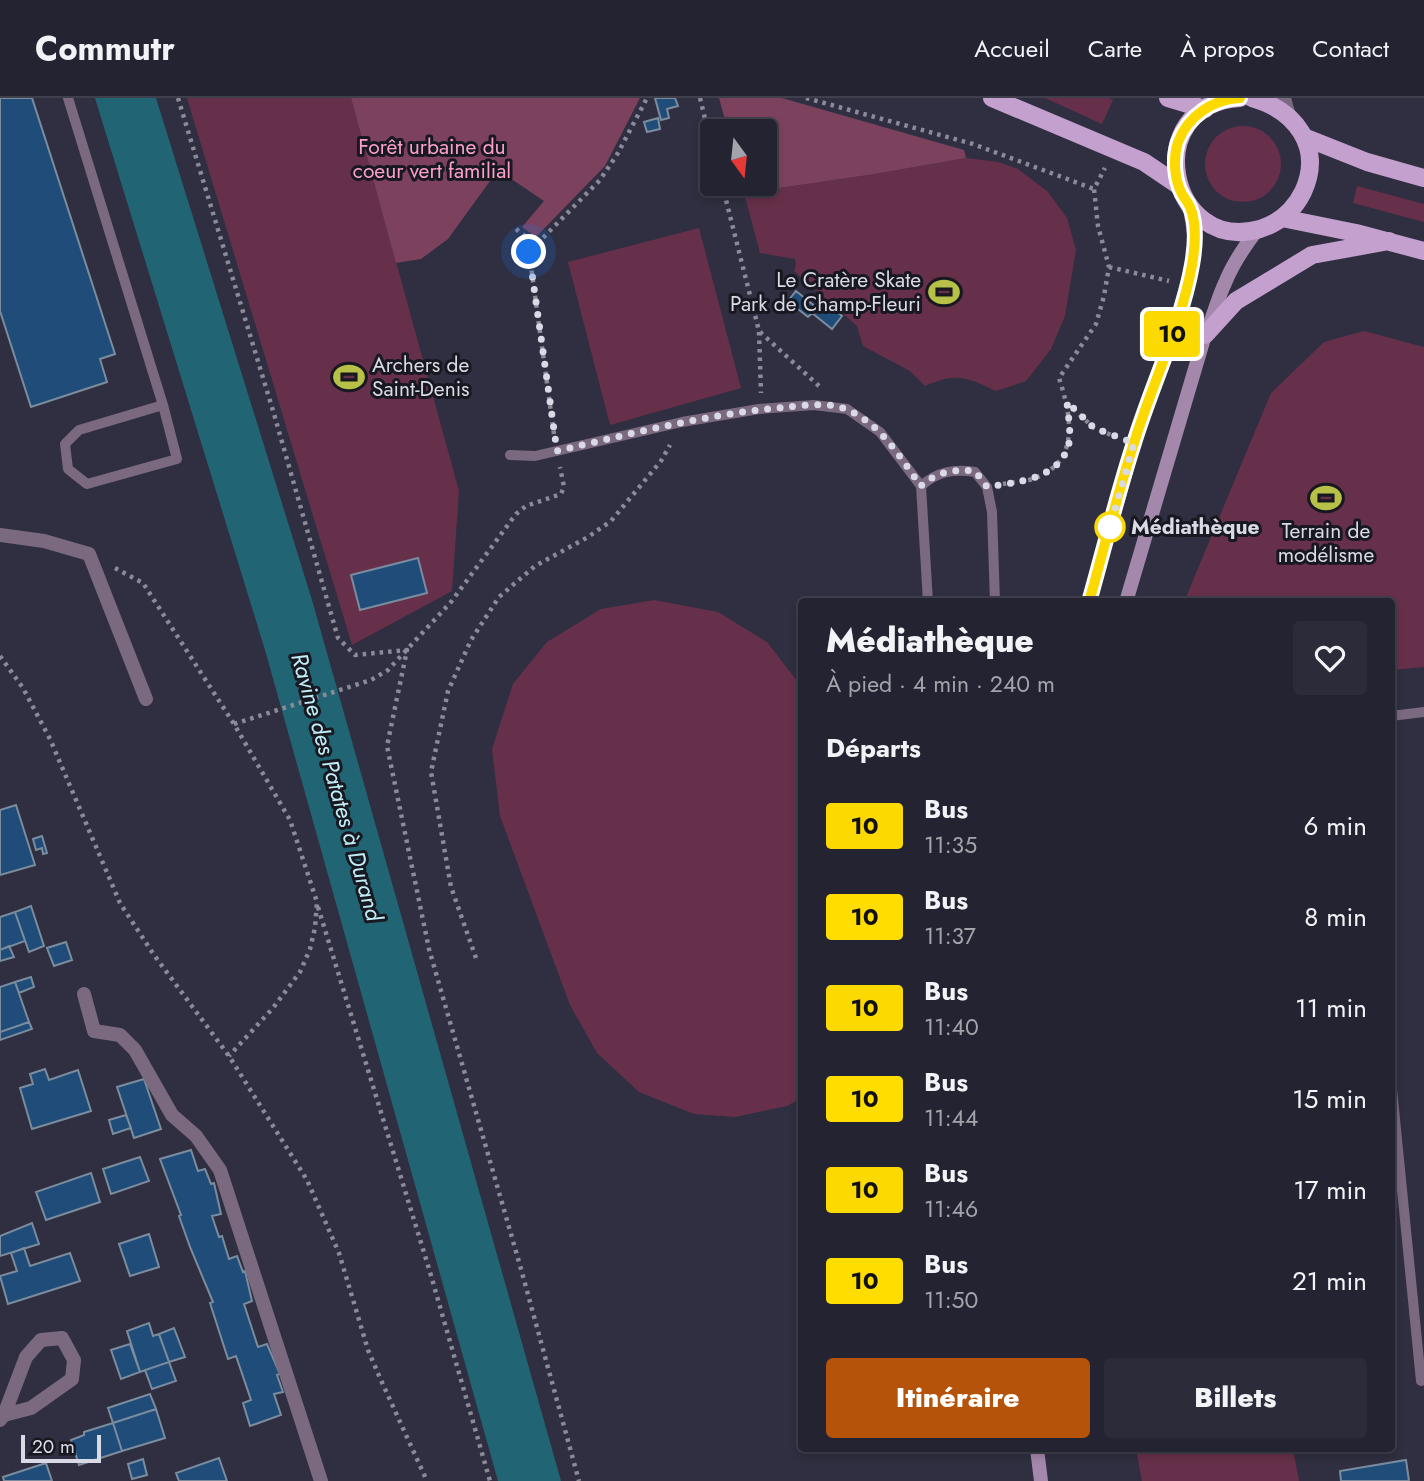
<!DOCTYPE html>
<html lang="fr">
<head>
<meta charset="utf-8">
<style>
	:root { --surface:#232331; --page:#2b2b39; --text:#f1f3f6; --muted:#a3a4ab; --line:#40404d; --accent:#b45309 }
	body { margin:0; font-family:Jost,sans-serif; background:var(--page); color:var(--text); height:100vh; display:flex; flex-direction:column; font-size:26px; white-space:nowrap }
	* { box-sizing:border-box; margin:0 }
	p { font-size:23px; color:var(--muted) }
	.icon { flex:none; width:38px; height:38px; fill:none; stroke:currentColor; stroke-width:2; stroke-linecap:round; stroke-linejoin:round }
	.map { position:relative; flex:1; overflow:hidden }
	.panel { position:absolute; left:798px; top:500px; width:597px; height:854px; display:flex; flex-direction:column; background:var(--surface); border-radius:7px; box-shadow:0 4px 10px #0003,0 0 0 2px var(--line) }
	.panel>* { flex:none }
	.badge { padding:0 14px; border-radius:5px; font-size:24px; line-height:46px }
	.needle { width:46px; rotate:165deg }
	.buttons { position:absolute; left:700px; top:21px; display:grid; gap:14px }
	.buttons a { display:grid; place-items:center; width:77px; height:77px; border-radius:7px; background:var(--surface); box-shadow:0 4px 10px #0003,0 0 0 2px var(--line); font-size:35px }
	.scale { position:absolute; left:21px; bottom:18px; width:80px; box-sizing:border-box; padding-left:7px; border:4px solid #dadae6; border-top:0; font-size:19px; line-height:24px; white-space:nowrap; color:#dadae6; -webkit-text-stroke:5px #181820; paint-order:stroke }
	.you { position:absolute; width:35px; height:35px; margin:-18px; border:5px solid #fff; border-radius:50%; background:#1a73e8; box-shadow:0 0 0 10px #1a73e833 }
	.map>.badge { position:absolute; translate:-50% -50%; box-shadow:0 0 0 4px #fff }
	h2 { padding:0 28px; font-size:26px; line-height:63px }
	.round { display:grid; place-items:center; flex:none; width:74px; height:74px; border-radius:7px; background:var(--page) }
	.headline { display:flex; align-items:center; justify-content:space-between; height:119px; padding:0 28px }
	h1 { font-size:33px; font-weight:800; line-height:52px }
	.action { display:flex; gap:14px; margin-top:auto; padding:14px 28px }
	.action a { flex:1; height:80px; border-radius:7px; background:var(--accent); color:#fff; font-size:28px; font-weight:800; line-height:80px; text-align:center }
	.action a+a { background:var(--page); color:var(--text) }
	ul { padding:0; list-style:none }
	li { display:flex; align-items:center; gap:21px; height:91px; padding:0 28px }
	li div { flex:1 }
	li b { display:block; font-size:26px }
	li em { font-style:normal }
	li .badge { min-width:77px; font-weight:700; text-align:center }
	header { display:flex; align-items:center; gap:42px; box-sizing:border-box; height:98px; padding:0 35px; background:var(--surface); border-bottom:2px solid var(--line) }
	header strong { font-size:33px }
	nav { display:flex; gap:38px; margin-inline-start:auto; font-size:24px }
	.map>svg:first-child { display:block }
</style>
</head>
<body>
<header>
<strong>Commutr</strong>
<nav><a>Accueil</a><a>Carte</a><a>À propos</a><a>Contact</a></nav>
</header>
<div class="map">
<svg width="1424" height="1383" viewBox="0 0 1424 1383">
	<rect width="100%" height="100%" fill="#2f2f41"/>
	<path fill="#67304a" d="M 187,0 L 351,0 L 459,393 L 452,493 L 352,547 Z
		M 1045,0 L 1108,0 L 1113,2 L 1102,26 Z
		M1205 66a38 38 0 1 1 76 0a38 38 0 1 1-76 0Z
		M 966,60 L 998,64 L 1018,71 L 1048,94 L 1067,120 L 1076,152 L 1065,218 L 1051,251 L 1026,283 L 996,293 C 967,279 956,274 925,288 L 910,273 L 863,248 L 857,228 L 794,173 L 796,167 L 795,161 L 760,155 L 744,95 L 875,76 Z
		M 1357,88 L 1424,106 L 1424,124 L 1353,105 Z
		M 699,130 L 741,290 L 610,327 L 568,164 Z
		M 1364,233 L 1424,249 L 1424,569 L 1391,572 L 1391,504 L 1184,504 L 1271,295 L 1324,244 Z
		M 654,502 L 718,514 L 767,544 L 801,588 L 801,1000 L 787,1008 L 735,1019 L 694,1016 L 639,994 L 597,955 L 570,907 L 500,718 L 492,651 L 513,586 L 547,544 L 601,511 Z
		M 1136,1351 L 1293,1351 L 1299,1383 L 1142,1383 Z"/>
	<path fill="#7c415c" d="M 351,0 L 640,0 L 605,68 L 536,139 L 522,129 L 544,103 L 498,72 L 448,141 L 421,161 L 396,165 Z
		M 719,0 L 782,0 L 964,52 L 966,60 L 875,76 L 744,95 L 741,86 L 765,86 L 765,33 L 728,33 Z"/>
	<path fill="#216574" d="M 95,0 L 156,0 L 312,502 L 561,1383 L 498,1383 L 265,552 Z"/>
	<path fill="#1f4c78" stroke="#7b8c9e" stroke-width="2" d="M 0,0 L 32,0 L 115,256 L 100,261 L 107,284 L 31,309 L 0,213 Z
		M 655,0 L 675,0 L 678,8 L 667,11 L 669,20 L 661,22 Z
		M 658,20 L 660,31 L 647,34 L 644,24 Z
		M 796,193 L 816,209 L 819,205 L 827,212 L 830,208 L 842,218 L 832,231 L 812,215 L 808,219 L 788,203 Z
		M 418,460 L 427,495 L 360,512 L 351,477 Z
		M 16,707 L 35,767 L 0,777 L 0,712 Z
		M 42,738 L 47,755 L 43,756 L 42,750 L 36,752 L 33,741 Z
		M 31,808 L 44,848 L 29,854 L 15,814 Z
		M 15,814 L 25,843 L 0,852 L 0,819 Z
		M 66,844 L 72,862 L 54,868 L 47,850 Z
		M 9,848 L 14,859 L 0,863 L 0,852 Z
		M 31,879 L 34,889 L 19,895 L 15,884 Z
		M 15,884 L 29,924 L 0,934 L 0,889 Z
		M 29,924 L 32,931 L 0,942 L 0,934 Z
		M 45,971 L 49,982 L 78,972 L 91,1013 L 32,1031 L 20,990 L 33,986 L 30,976 Z
		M 144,981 L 161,1031 L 134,1040 L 117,989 Z
		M 126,1017 L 131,1030 L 113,1036 L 109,1022 Z
		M 191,1052 L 198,1073 L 205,1071 L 211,1086 L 214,1085 L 221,1116 L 212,1118 L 219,1139 L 222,1138 L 229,1161 L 237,1158 L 243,1174 L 245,1173 L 252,1203 L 244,1206 L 258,1249 L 267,1246 L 280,1276 L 277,1277 L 283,1294 L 274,1296 L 281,1317 L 250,1328 L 243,1305 L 251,1302 L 236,1258 L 228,1261 L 210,1205 L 213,1204 L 190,1149 L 179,1118 L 181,1117 L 160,1061 Z
		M 140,1059 L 149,1083 L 111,1096 L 103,1071 Z
		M 91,1075 L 100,1104 L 46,1122 L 36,1094 Z
		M 32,1125 L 39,1146 L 0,1158 L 0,1138 Z
		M 149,1136 L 159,1169 L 130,1178 L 119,1146 Z
		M 24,1150 L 30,1168 L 70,1155 L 80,1183 L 8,1206 L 0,1178 L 17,1173 L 11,1155 Z
		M 149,1225 L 153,1238 L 159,1236 L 169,1264 L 140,1274 L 127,1233 Z
		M 174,1230 L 185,1259 L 169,1264 L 159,1236 Z
		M 130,1246 L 140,1274 L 121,1281 L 111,1252 Z
		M 169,1264 L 176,1283 L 152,1291 L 145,1272 Z
		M 150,1296 L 156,1311 L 113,1325 L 108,1310 Z
		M 156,1311 L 165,1340 L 122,1353 L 113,1325 Z
		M 113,1325 L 122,1353 L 79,1367 L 71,1342 L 84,1337 L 84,1334 Z
		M 219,1360 L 227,1383 L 179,1383 L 176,1375 Z
		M 143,1361 L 147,1377 L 132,1381 L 128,1366 Z
		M 1406,1362 L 1409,1383 L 1341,1383 L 1340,1373 Z
		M 46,1365 L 52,1383 L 4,1383 L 3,1379 Z"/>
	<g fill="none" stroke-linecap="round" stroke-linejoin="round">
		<path stroke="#8a8a99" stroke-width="4.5" stroke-dasharray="3.5 5" stroke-linecap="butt" d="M 178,0 L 274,316 L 338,540 L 355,557 L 407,552 L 387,648 L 429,851 L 521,1171 L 579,1383
			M 700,0 L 712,49
			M 806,0 L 973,46 L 1094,91
			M 722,86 L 759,233 L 819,288
			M 516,131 L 535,146
			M 1109,169 L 1169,183
			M 759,234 L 761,295
			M 1067,305 L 1094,330 L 1116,339
			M 554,336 L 529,154 L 600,82 L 618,55 L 647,0
			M 1003,386 C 1013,384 1026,384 1035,380 C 1081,363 1071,317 1059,280 L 1096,226 L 1104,198 L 1109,169 L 1098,128 L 1094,91 L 1105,70
			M 115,470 L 143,485 L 234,626 L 290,722 L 317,804 L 315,830 L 310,851 L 300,874 L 273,910 L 229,958
			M 0,558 L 23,590 L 50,641 L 120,805 L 154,857 L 229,958 L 307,1082 L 339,1155 L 368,1252 L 380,1280 L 427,1383
			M 234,626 L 371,582 L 388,572 L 451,504 L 516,416 L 526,408 L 561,396 L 564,389 L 560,369
			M 318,809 L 430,1174 L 490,1383
			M 476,860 L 451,789 L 431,674 L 448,593 L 471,542 L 499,499 L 535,468 L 588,439 L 611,423 L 661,363 L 670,347"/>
		<path stroke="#7a697f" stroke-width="10" d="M 68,0 L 163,307 L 177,361 L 87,386 L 68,371 L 65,346 L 79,332 L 163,307
			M 510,357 L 535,358 L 682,324 L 759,311 L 814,307 L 847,311 L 880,334 L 921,388 L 928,504
			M 921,388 C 938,373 954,371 975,374 L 987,389 L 992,414 L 995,504
			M 1391,618 L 1424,614
			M 1391,981 L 1421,1283"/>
		<path stroke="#7a697f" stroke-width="14" d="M 0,437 L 44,443 L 89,456 L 146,601
			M 84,896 L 94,933 L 120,937 L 135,952 L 172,1017 L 196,1038 L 220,1072 L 321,1383
			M 0,1322 L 4,1317 L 26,1259 L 41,1242 L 62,1240 L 74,1262 L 72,1281 L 31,1310 L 4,1317"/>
		<path stroke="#7a697f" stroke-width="14" d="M 1284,0 L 1289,18"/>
		<path stroke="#a388ab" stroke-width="14" d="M 1089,504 L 1134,345 L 1177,221 L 1192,169 L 1195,142 L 1190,110
			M 1126,504 L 1205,237 C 1213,220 1217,202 1225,185 C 1233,165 1244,149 1257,132
			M 1037,1351 L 1041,1383"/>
		<path stroke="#c3a0cd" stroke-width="18" d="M 992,0 L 1144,64 L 1178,87
			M 1168,0 L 1205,11
			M 1240,0 C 1138,6 1168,157 1260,131 C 1279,125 1294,112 1303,94 C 1324,49 1295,12 1252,0
			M 1304,39 L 1367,64 L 1424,80
			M 1282,120 L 1356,135 L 1424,153
			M 1205,237 L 1236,203 L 1312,157 L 1389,143"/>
	</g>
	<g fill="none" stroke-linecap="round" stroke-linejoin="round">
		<defs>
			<path id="line" d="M 1089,504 C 1104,451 1117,397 1134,345 C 1152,286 1181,228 1192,167 C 1195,150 1197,126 1190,109 C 1188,104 1184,100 1182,96 C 1174,81 1173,60 1178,44 C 1188,18 1213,1 1240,0"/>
		</defs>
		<use href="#line" stroke="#fff" stroke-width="16"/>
		<use href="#line" stroke="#fcda01" stroke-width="10"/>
		<path stroke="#dadae6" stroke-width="7" stroke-dasharray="0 12.6" d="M 529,154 L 557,353 C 634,335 711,315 789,309 C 807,307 831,304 848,312 C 881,326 901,361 921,388 C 938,373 954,371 975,373 L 987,389 C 1015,384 1057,382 1068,349 C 1072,336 1068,318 1067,304 L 1094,330 L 1134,345 L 1110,429"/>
	</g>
	<defs>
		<symbol id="stadium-bare" viewBox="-9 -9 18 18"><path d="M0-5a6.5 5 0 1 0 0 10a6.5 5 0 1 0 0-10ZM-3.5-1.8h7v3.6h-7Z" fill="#b8c147" stroke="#181820" stroke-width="2.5" paint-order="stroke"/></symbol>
	</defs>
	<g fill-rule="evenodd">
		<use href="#stadium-bare" x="922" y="172" width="44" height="44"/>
		<use href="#stadium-bare" x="327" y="257" width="44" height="44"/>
		<use href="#stadium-bare" x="1304" y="378" width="44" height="44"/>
	</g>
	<circle fill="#fff" stroke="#fcda01" stroke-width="3.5" cx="1110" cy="429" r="14"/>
	<g text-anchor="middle" stroke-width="6" stroke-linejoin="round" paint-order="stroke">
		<g font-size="21" fill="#fca0c8" stroke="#181820">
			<text x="432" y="56">Forêt urbaine du<tspan x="432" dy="24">coeur vert familial</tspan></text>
		</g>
		<g font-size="21" fill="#dadae6" stroke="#181820" text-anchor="end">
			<text x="921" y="189">Le Cratère Skate<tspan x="921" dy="24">Park de Champ-Fleuri</tspan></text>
			<text x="372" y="274" text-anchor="start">Archers de<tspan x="372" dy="24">Saint-Denis</tspan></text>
			<text x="1326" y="440" text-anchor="middle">Terrain de<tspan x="1326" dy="24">modélisme</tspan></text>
		</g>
		<g font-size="21" font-weight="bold" fill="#dadae6" stroke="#181820" text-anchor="start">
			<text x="1131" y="436">Médiathèque</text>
		</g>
		<g font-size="23" font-style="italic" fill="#c1edf8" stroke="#181820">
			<text transform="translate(337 689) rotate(74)" y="8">Ravine des Patates à Durand</text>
		</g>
	</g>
</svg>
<div class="buttons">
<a><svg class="needle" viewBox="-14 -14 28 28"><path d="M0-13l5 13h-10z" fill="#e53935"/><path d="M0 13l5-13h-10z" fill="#a3a4ab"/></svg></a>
</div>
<div class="scale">20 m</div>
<div class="you" style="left:529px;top:154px"></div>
<b class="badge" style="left:1172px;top:236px;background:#fcda01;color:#111">10</b>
<section class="panel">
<div class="headline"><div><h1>Médiathèque</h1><p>À pied · 4 min · 240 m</p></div><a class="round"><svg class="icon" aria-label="heart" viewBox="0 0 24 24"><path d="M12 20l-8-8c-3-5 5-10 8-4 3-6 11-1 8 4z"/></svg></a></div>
<h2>Départs</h2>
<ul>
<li><span class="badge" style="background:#fcda01;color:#111">10</span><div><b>Bus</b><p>11:35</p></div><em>6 min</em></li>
<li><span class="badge" style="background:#fd0;color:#111">10</span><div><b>Bus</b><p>11:37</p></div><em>8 min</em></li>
<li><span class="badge" style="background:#fcda01;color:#111">10</span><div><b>Bus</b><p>11:40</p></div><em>11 min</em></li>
<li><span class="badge" style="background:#fd0;color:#111">10</span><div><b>Bus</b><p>11:44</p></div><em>15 min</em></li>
<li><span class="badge" style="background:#fcda01;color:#111">10</span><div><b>Bus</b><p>11:46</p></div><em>17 min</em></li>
<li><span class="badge" style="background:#fd0;color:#111">10</span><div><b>Bus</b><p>11:50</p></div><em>21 min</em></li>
</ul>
<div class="action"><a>Itinéraire</a><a>Billets</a></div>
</section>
</div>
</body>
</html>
